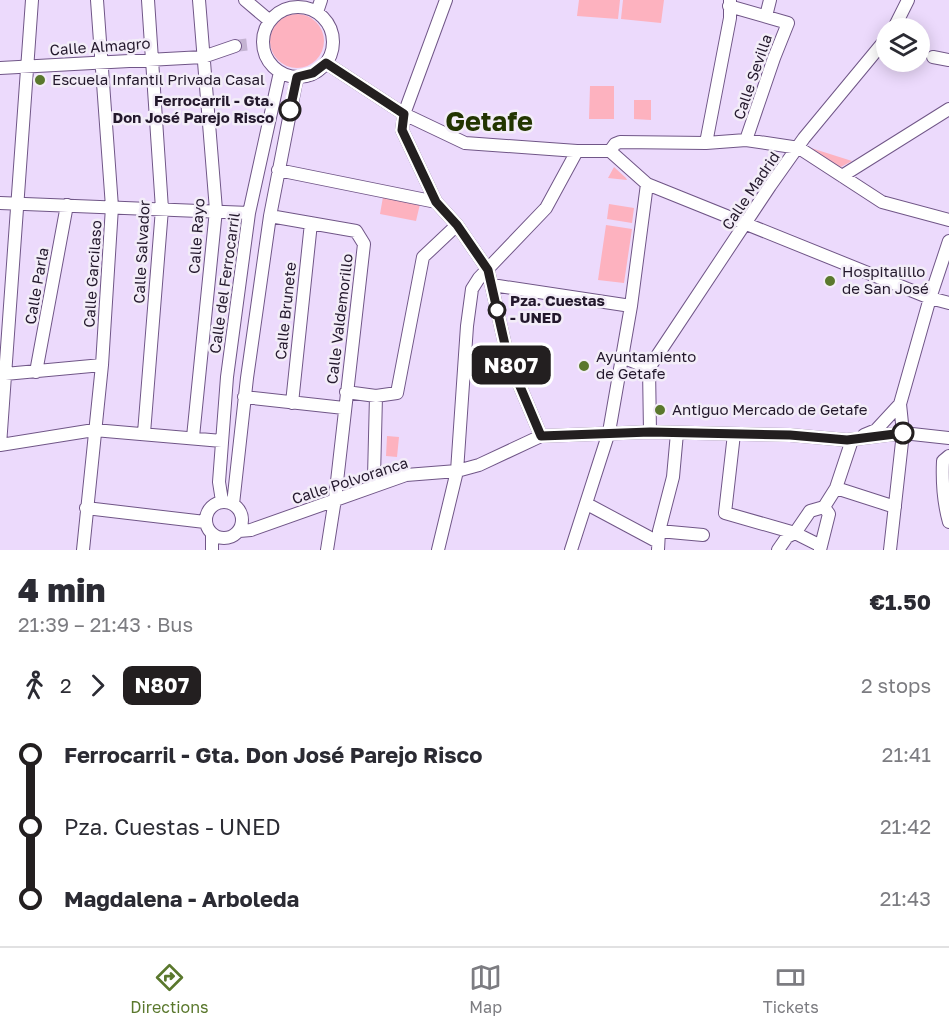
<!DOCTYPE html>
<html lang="en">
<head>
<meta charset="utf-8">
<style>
	:root { --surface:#fff; --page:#f7f7f7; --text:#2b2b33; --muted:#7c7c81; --line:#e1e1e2; --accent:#5a782d }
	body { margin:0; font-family:"Golos Text",sans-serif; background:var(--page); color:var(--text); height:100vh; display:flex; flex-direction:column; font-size:22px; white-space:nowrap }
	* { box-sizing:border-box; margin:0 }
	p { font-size:20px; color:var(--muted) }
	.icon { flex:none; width:33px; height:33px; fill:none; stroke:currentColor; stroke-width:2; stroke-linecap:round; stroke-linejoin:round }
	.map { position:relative; height:550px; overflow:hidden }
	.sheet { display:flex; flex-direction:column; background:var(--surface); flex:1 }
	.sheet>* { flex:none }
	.badge { padding:0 12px; border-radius:9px; font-size:21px; line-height:39px }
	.controls { position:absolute; left:876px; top:18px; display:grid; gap:12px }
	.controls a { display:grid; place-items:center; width:54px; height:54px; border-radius:50%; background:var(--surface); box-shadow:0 3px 15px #0003; font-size:30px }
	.map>.badge { position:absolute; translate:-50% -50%; box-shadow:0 0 0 3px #fff }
	.legs { display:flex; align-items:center; gap:9px; height:66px; padding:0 18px; font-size:20px }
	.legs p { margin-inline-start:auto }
	.headline { display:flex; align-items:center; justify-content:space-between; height:102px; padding:0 18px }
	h1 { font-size:33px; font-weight:800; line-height:45px }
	ul { padding:0 18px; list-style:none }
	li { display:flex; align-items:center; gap:21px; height:72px; font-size:22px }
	li i { display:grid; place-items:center; width:9px; height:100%; margin:0 8px; background:currentColor }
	li i::after { content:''; width:15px; height:15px; margin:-8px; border:4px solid; border-radius:50%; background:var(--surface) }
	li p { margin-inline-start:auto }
	li:first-child i { background:linear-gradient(#0000 50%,currentColor 0) }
	li:last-child i { background:linear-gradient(currentColor 50%,#0000 0) }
	.tab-bar { display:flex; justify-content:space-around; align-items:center; height:84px; border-top:2px solid var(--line); background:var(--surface); font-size:16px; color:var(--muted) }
	.tab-bar a { display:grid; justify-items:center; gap:3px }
	.tab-bar .active { color:var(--accent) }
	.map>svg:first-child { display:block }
</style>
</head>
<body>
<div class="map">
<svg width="949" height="550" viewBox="0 0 949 550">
	<rect width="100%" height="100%" fill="#ecdafc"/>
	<path fill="#fdb2bf" d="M 579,0 L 620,0 L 618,19 L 577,16 Z
		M 623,0 L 664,0 L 661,23 L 621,19 Z
		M270 41a27 27 0 1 1 54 0a27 27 0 1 1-54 0Z
		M 590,86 L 614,86 L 614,119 L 589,119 Z
		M 634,100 L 651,100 L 651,120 L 634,119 Z
		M 811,148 L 852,161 L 839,168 L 810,150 Z
		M 614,167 L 626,178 L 627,180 L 608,178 Z
		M 383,197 L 420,204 L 416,221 L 380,214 Z
		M 609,204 L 634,208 L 632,223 L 607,219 Z
		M 606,225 L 632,229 L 624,283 L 598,280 Z
		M 387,436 L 399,437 L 397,457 L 386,456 Z"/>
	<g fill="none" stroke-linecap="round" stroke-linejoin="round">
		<path stroke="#c4b3d2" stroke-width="12" stroke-dasharray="12 6" stroke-linecap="butt" d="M 235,46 L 251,44"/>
		<defs>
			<path id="minor" d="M 245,0 L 270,21
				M 446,0 L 404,114 L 402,130 L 436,202 L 457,225 L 488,270 L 508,358 L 541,436
				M 729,6 L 788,23 L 774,58 L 746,140
				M263 42a35 35 0 1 1 70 0a35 35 0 1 1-70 0Z
				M 317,12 L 321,0
				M 766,16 L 770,0
				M 894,28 L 908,0
				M 933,57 L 949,60
				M 326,63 L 404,114 L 465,143 L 577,151 L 610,151 L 647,184 L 930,298 L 949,303
				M 0,68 L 203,57 L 235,46
				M 706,143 L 730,18 L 730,1
				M 610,151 L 615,144 L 620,142 L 706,143 L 746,140 L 799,148 L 882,202 L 949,220
				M 278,170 L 436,202
				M 842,176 L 949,109
				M 0,203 L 249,213
				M 270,216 L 356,231 L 364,244 L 335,499 L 327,550
				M 492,285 L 631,306
				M 622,357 L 649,368
				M 649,368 L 770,186 L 804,138 L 886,39
				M 649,368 L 650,432
				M 36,372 L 67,205
				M 5,374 L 102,365
				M 346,392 L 376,396 L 397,393 L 423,257 L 457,225
				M 376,396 L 374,477 L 378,484
				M 244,397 L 344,408
				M 292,403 L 311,223
				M 144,433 L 162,209 L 148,0
				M 734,434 L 725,513 L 795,533 L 821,546
				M 864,435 L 876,430 L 900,404
				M 193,437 L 216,210 L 199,0
				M 0,445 L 32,0
				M 0,445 L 94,430 L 222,441
				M 949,456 L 943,461 C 942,483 943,501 949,522
				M 836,488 L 895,507
				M 222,501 L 219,482 L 227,377 L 249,213 L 280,72
				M206 520a18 18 0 1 1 36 0a18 18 0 1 1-36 0Z
				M 233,504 L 247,378 L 270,216 L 297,77
				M 587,504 L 658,542
				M 824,507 L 836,488 L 852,440
				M 86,508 L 205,522
				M 239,531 L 251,530 L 406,475 L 457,471 L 479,465 L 541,436 L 650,432 L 790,435 L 847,440 L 903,433 L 949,438
				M 659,531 L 703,535
				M 795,533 L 810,511 L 824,507
				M 83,550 L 102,365 L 112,207 L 97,0
				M 212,550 L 212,534
				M 438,550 L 457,471 L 467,326 L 472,289 L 479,278 L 546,208 L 577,151
				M 571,550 L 609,432 L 631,306 L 647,184
				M 658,550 L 659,531 L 673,477 L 677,433
				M 778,550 L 787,537 L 795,533
				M 820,550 L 829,514 L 824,507
				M 890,550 L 903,433 L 900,404 L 930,298 L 949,241"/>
		</defs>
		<use href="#minor" stroke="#705687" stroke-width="14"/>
		<use href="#minor" stroke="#fff" stroke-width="12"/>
	</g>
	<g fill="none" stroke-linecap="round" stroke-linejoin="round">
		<defs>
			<path id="line-1" d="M 290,110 L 297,77 L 313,73 L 326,63 L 404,114 L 402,130 L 436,202 L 457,225 L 488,270 L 508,358 L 541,436 L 650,432 L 790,435 L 847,440 L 903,433"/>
		</defs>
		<use href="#line-1" stroke="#fff" stroke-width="14"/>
		<use href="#line-1" stroke="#231f20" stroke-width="9"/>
	</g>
	<g fill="#5a782d" stroke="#f3edf8" stroke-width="2">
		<circle cx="40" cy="80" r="6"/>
		<circle cx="830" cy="281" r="6"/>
		<circle cx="584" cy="366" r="6"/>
		<circle cx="660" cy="410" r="6"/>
	</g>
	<g fill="#fff" stroke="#231f20" stroke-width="3">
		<circle cx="290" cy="110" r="10"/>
		<circle cx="497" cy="310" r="8"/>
		<circle cx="903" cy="433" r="10"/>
	</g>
	<g text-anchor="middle" stroke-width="5" stroke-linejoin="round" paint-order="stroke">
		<g font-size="15" fill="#23182c" stroke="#f3edf8">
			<text transform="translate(100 47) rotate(-4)" y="5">Calle Almagro</text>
			<text transform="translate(753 77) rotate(-71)" y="5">Calle Sevilla</text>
			<text transform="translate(751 191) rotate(-56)" y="5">Calle Madrid</text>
			<text transform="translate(197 236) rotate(-86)" y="5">Calle Rayo</text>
			<text transform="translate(142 252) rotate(-87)" y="5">Calle Salvador</text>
			<text transform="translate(93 274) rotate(-86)" y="5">Calle Garcilaso</text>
			<text transform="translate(225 283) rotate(-82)" y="5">Calle del Ferrocarril</text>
			<text transform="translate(37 286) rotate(-80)" y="5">Calle Parla</text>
			<text transform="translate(286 311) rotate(-84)" y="5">Calle Brunete</text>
			<text transform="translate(340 319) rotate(-83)" y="5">Calle Valdemorillo</text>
			<text transform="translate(350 481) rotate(-18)" y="5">Calle Polvoranca</text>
		</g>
		<g font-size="15" fill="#23182c" stroke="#f3edf8" text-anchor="start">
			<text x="52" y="85">Escuela Infantil Privada Casal</text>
			<text x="842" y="277">Hospitalillo<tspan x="842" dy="17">de San José</tspan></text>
			<text x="596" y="362">Ayuntamiento<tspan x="596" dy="17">de Getafe</tspan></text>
			<text x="672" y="415">Antiguo Mercado de Getafe</text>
		</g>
		<g font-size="15" font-weight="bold" fill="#23182c" stroke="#f3edf8" text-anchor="end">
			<text x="274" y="106">Ferrocarril - Gta.<tspan x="274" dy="17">Don José Parejo Risco</tspan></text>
			<text x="510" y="306" text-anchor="start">Pza. Cuestas<tspan x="510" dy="17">- UNED</tspan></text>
		</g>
		<g font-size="27" font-weight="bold" fill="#223500" stroke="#f3edf8">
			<text x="489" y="131">Getafe</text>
		</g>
	</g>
</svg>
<div class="controls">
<a><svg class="icon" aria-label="layers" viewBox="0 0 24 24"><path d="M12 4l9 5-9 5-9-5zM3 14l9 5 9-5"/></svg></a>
</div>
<b class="badge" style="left:511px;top:365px;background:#231f20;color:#fff">N807</b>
</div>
<section class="sheet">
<div class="headline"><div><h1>4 min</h1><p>21:39 – 21:43 · Bus</p></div><b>€1.50</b></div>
<div class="legs"><svg class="icon" aria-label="walk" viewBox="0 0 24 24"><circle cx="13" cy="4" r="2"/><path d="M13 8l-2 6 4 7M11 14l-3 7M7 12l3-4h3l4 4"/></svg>2<svg class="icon" aria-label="forward" viewBox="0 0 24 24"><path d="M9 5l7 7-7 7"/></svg><b class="badge" style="background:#231f20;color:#fff">N807</b><p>2 stops</p></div>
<ul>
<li><i style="color:#231f20"></i><b>Ferrocarril - Gta. Don José Parejo Risco</b><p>21:41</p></li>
<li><i style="color:#231f20"></i><span>Pza. Cuestas - UNED</span><p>21:42</p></li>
<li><i style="color:#231f20"></i><b>Magdalena - Arboleda</b><p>21:43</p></li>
</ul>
</section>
<nav class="tab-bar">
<a class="active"><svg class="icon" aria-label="directions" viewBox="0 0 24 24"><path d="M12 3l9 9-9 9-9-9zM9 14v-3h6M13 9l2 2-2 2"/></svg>Directions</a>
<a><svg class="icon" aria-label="map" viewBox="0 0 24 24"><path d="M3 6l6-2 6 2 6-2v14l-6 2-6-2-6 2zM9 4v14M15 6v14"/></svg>Map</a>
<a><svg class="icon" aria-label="tickets" viewBox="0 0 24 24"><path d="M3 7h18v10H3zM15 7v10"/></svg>Tickets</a>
</nav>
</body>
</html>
